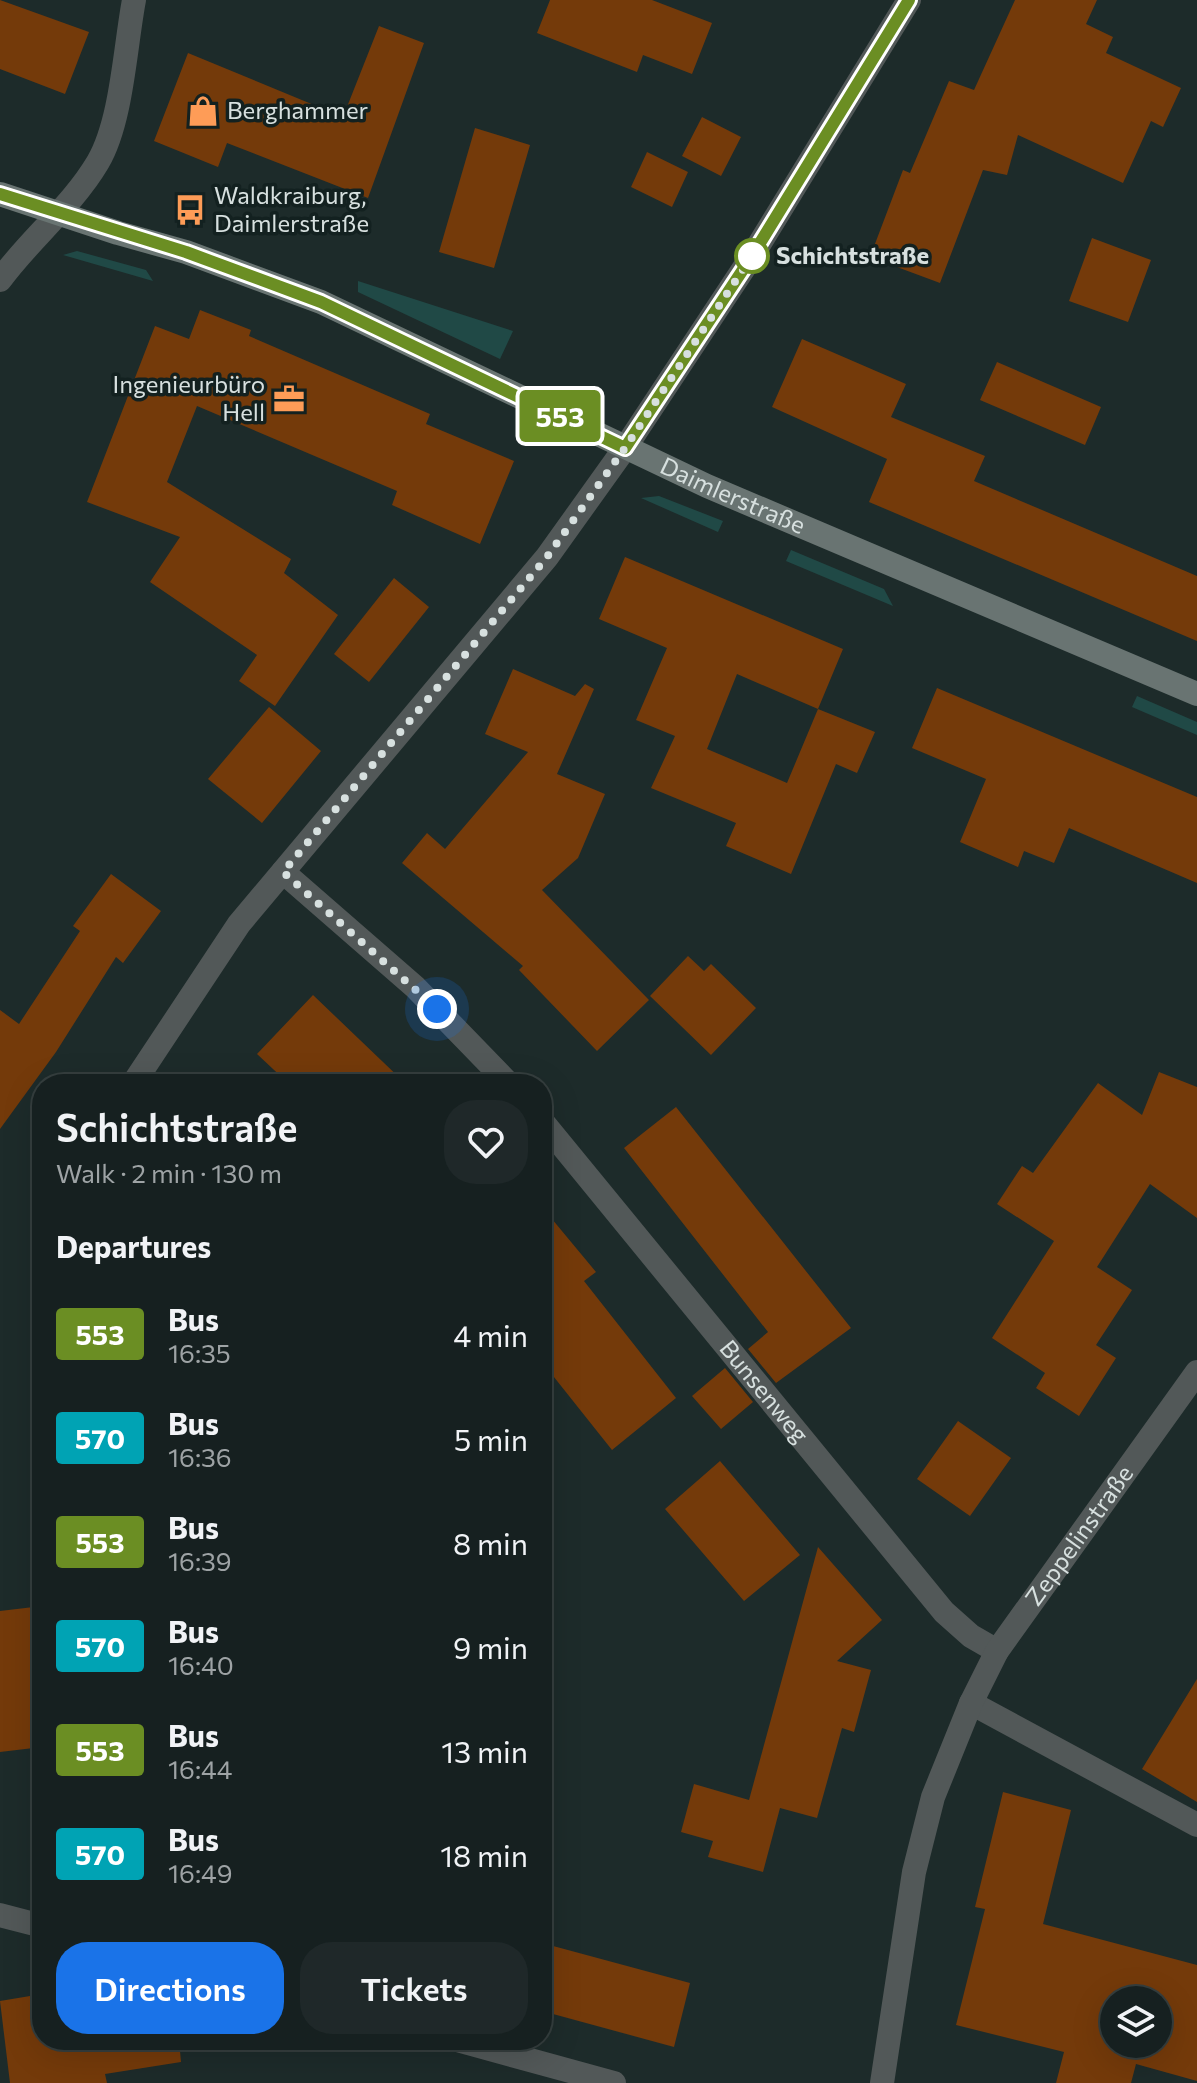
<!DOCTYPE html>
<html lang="en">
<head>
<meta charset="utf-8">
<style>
	:root { --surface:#162020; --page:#1f2829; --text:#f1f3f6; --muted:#9ea3a5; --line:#353e3e; --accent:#1a73e8 }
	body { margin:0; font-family:Commissioner,sans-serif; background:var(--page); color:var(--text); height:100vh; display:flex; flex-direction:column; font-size:30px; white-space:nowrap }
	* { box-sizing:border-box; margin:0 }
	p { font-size:26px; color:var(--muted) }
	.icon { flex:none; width:44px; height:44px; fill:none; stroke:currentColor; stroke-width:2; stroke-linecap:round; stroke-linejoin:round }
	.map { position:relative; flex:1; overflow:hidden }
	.panel { position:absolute; left:32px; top:1074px; width:520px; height:976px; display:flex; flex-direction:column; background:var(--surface); border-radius:32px; box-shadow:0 8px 32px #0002,0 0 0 2px var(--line) }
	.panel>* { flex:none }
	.badge { padding:0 16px; border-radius:6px; font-size:28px; line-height:52px }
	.buttons { position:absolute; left:1100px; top:1986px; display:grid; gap:16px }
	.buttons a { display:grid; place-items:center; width:72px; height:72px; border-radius:50%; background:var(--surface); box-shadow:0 8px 32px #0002,0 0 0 2px var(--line); font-size:40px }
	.you { position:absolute; width:40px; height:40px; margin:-20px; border:6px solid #fff; border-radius:50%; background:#1a73e8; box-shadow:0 0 0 12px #1a73e833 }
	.map>.badge { position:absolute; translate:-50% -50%; box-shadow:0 0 0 4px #fff }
	h2 { padding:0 24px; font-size:30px; line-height:72px }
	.round { display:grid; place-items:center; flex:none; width:84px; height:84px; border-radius:32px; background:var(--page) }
	.overview { display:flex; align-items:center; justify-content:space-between; height:136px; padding:0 24px }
	h1 { font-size:38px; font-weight:600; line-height:60px }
	.cta { display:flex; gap:16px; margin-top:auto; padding:16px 24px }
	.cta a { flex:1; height:92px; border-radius:32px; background:var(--accent); color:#fff; font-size:32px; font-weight:600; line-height:92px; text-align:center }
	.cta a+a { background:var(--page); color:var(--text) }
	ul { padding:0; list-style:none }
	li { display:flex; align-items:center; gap:24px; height:104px; padding:0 24px }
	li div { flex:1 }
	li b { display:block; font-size:30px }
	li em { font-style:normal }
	li .badge { min-width:88px; font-weight:700; text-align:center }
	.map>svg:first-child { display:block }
</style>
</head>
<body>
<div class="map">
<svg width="1197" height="2083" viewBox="0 0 1197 2083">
	<rect width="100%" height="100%" fill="#1d2b2a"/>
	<path fill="#204946" d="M 77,251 L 146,270 L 153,281 L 63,255 Z
		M 358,281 L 513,331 L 500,359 L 358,292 Z
		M 659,496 L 723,521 L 718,532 L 641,498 Z
		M 791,550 L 884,589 L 893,606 L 786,561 Z
		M 1137,696 L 1197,722 L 1197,735 L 1132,707 Z"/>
	<path fill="#743a0a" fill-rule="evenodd" d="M 0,0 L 89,32 L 65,94 L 0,69 Z
		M 550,0 L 652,0 L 712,23 L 692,74 L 643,55 L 637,72 L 537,33 Z
		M 1015,0 L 1097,0 L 1086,24 L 1113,37 L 1106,53 L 1181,88 L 1163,127 L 1151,121 L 1123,183 L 1018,135 L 1007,175 L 983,170 L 940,283 L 870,257 L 903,170 L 910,173 L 949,81 L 974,90 Z
		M 379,26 L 424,43 L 368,198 L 227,143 L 218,167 L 154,141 L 188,53 L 343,117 Z
		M 702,117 L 741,137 L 721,176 L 682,156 Z
		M 475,128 L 530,145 L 494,268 L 439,252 Z
		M 647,152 L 688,172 L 672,207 L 631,187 Z
		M 1092,238 L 1151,260 L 1128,322 L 1069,301 Z
		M 200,310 L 251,330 L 249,336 L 430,414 L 426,424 L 514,461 L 480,544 L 392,505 L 397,491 L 197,406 L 167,482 L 291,559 L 284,573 L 338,615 L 275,706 L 239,681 L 257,655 L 150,582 L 180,537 L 87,502 L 155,326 L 189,339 Z
		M 802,339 L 906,384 L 891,417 L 985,456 L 974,481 L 1197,576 L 1197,641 L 869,502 L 887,459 L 772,407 Z
		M 997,362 L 1101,407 L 1085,445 L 980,400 Z
		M 625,557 L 843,649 L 818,709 L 875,732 L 857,773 L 836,764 L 791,874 L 726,846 L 736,823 L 651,788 L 675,736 L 636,720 L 667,648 L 599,619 ZM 737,674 L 818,709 L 787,783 L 700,746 L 707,749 Z
		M 394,578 L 429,607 L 369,682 L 334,654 Z
		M 513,669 L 575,696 L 585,684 L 594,689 L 557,774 L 605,794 L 578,858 L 542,890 L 649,1000 L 597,1051 L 519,970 L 523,966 L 402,863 L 427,833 L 445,849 L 528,752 L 485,734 Z
		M 937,688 L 1197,797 L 1197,883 L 1069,828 L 1054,863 L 1024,851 L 1018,867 L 960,842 L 986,779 L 912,748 Z
		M 269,707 L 321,751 L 262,823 L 208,779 Z
		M 111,874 L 161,911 L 123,963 L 116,957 L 56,1052 L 0,1129 L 0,1010 L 19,1024 L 80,931 L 73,926 Z
		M 688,956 L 704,971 L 711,964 L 756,1008 L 711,1055 L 650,996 Z
		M 313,995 L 406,1084 L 289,1084 L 257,1054 Z
		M 1159,1072 L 1197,1087 L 1197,1218 L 1150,1184 L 1097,1267 L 1132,1290 L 1096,1345 L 1116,1358 L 1079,1416 L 1036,1388 L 1045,1373 L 992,1338 L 1054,1241 L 997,1204 L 1022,1166 L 1033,1173 L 1098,1083 L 1142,1115 Z
		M 676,1107 L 851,1328 L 776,1383 L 748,1349 L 768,1332 L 624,1148 Z
		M 542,1207 L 596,1272 L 584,1281 L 676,1398 L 612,1450 L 542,1362 Z
		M 725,1368 L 753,1402 L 721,1429 L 692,1396 Z
		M 958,1421 L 1011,1458 L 970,1516 L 917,1479 Z
		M 720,1461 L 800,1555 L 744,1601 L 665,1509 Z
		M 818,1547 L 882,1620 L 837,1661 L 871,1670 L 854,1732 L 842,1728 L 817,1818 L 780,1808 L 763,1872 L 708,1857 L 713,1841 L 681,1832 L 694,1784 L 749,1800 Z
		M 42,1606 L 42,1747 L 0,1752 L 0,1611 Z
		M 1197,1679 L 1197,1802 L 1142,1769 Z
		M 1003,1792 L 1071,1810 L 1043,1924 L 1197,1965 L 1197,2081 L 1136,2064 L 1131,2083 L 1056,2083 L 1064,2052 L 956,2025 L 985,1909 L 975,1907 ZM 1114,2000 L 1158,2000 L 1158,2044 L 1114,2044 Z
		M 542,1943 L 690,1983 L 674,2047 L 542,2011 Z
		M 42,1994 L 42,2040 L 179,2040 L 181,2062 L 105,2074 L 107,2083 L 10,2083 L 0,2001 Z"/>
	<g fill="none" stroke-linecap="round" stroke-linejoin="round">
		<path stroke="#525858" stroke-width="24" d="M 971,1703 L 1197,1825"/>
		<g stroke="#525858" stroke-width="24">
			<path d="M 0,280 C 30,239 72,206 98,162 C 122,121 125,47 134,0"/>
			<path d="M 283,872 L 415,987 L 509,1084"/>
			<path d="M 133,1084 L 239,924 L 547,557 L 625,448 L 752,256 L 909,0"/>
			<path id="s1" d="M 542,1121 L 944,1612 L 971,1636 L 997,1651"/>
			<path d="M 0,1915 L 42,1926"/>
			<path d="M 457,2040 L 614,2083"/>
			<path id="s2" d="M 882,2083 L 914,1872 L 933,1797 L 971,1703 L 997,1651 L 1197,1372"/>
		</g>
		<path stroke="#697472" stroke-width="24" id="s3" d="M 0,194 L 118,233 L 186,252 L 321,302 L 707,486 L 1197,694"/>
	</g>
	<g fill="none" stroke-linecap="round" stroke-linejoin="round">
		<defs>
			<path id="line" d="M 0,194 L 186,252 L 321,302 L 625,448 L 752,256 L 909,0"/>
		</defs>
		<use href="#line" stroke="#fff" stroke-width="18"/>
		<use href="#line" stroke="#6b8e23" stroke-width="12"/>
		<path stroke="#d7e0df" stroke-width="8" stroke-dasharray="0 14.4" d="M 437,1009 L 283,872 L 547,557 L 625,448 L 752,256"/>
	</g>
	<defs>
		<symbol id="shop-bare" viewBox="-9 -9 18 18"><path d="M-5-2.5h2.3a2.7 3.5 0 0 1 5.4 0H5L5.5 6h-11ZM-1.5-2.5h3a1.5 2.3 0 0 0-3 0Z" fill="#fe9c57" stroke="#132120" stroke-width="2.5" paint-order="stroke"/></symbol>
		<symbol id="bus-bare" viewBox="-9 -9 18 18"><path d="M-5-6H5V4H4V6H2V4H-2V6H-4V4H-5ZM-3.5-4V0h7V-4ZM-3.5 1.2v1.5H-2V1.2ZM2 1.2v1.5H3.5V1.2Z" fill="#fe9c57" stroke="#132120" stroke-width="2.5" paint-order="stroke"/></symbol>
		<symbol id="office-bare" viewBox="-9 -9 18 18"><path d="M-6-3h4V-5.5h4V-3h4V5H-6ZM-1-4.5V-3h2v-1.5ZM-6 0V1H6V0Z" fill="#fe9c57" stroke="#132120" stroke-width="2.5" paint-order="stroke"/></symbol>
	</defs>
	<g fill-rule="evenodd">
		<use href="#shop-bare" x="181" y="89" width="44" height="44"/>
		<use href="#bus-bare" x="168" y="188" width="44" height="44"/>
		<use href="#office-bare" x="267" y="377" width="44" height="44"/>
	</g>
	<circle fill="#fff" stroke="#6b8e23" stroke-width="4" cx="752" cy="256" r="16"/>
	<g text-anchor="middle" stroke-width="7" stroke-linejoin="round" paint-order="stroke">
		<g font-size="24" fill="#d7e0df" stroke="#132120" text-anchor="start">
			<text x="227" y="119">Berghammer</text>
			<text x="214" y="204">Waldkraiburg,<tspan x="214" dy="28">Daimlerstraße</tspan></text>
			<text x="265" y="393" text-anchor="end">Ingenieurbüro<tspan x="265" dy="28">Hell</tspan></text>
		</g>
		<g font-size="24" font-weight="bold" fill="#d7e0df" stroke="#132120" text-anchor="start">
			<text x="776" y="264">Schichtstraße</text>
		</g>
		<g font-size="24" fill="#d7e0df" stroke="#132120">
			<text dy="8" stroke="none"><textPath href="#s3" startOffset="794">Daimlerstraße</textPath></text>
			<text dy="8" stroke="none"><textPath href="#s1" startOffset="350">Bunsenweg</textPath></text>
			<text dy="8" stroke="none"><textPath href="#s2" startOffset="592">Zeppelinstraße</textPath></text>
		</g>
	</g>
</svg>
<div class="buttons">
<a><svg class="icon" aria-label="layers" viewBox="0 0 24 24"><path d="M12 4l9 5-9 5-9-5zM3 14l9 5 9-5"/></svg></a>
</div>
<div class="you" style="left:437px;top:1009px"></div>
<b class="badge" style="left:560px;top:416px;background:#6b8e23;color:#fff">553</b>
<section class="panel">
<div class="overview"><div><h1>Schichtstraße</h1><p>Walk · 2 min · 130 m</p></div><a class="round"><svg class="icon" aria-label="heart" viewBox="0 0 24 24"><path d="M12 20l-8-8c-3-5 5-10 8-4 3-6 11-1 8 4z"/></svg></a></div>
<h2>Departures</h2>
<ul>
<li><span class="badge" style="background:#6b8e23;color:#fff">553</span><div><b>Bus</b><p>16:35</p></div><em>4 min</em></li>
<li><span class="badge" style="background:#00a3b4;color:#fff">570</span><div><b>Bus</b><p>16:36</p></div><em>5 min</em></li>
<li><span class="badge" style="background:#6b8e23;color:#fff">553</span><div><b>Bus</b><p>16:39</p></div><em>8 min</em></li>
<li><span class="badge" style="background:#00a3b4;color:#fff">570</span><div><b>Bus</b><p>16:40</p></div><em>9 min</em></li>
<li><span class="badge" style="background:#6b8e23;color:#fff">553</span><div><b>Bus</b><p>16:44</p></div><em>13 min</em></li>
<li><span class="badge" style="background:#00a3b4;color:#fff">570</span><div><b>Bus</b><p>16:49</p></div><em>18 min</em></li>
</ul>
<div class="cta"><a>Directions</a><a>Tickets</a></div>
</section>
</div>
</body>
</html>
